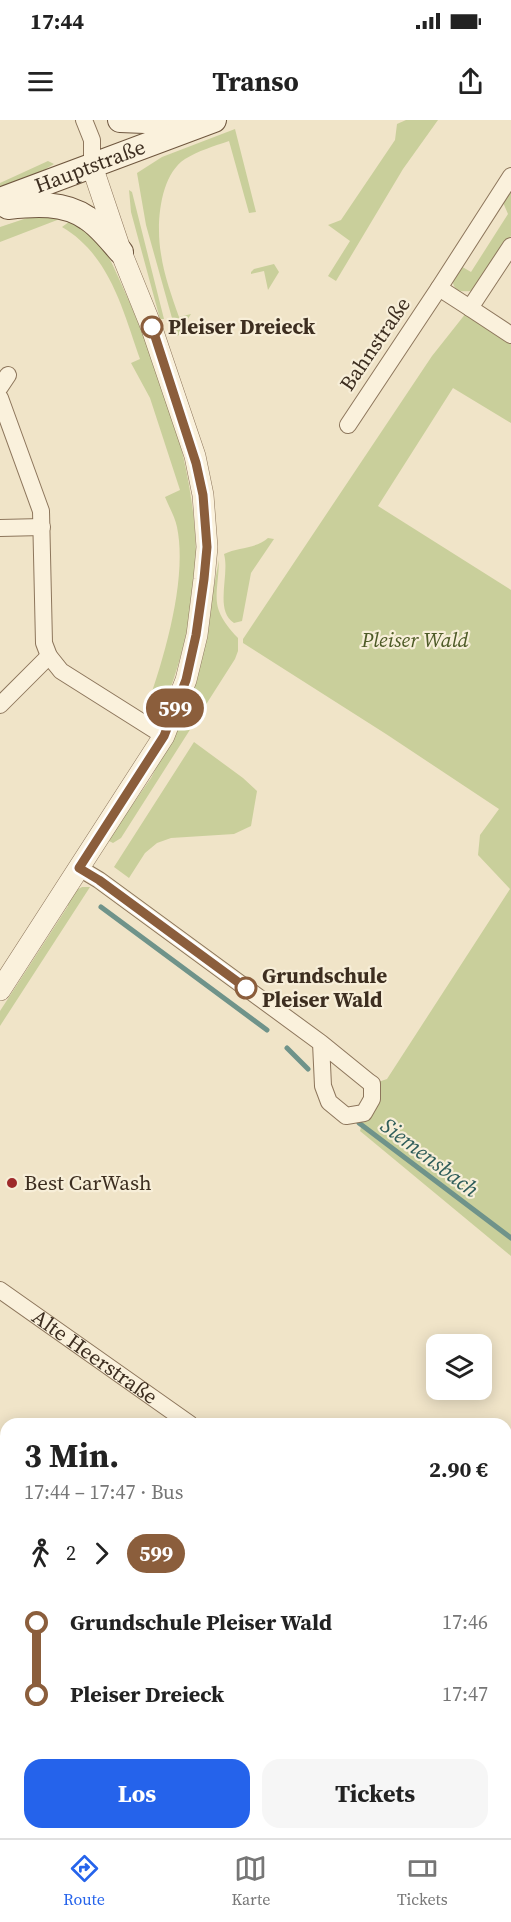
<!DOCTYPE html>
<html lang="de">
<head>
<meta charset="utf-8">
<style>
	:root { --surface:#fff; --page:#f6f6f6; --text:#222; --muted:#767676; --line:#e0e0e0; --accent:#2563eb }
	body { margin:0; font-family:"Source Serif 4",serif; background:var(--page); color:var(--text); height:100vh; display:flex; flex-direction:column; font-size:22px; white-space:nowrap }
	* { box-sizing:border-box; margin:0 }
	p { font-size:20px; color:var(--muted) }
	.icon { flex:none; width:33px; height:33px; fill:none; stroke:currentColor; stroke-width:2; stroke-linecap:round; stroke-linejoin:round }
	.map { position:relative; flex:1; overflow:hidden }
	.side { position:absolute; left:0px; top:1298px; width:512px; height:422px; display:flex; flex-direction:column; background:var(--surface); border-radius:18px 18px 0 0; box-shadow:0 3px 15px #0003 }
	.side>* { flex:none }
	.badge { padding:0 12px; border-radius:20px; font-size:21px; line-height:39px }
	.controls { position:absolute; left:426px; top:1214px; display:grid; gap:12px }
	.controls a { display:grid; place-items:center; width:66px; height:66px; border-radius:12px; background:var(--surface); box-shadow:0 3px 15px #0003; font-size:30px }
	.map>.badge { position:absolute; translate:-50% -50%; box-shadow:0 0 0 3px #fff }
	.legs { display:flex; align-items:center; gap:9px; height:66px; padding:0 24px; font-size:20px }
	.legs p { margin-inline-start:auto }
	.head { display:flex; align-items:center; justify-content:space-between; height:102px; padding:0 24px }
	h1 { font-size:33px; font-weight:700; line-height:45px }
	.action { display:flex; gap:12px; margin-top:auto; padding:12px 24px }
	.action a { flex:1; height:69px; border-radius:18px; background:var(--accent); color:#fff; font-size:24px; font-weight:700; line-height:69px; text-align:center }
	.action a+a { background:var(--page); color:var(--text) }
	ul { padding:0 24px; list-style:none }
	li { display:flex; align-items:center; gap:21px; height:72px; font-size:22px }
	li i { display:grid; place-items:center; width:9px; height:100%; margin:0 8px; background:currentColor }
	li i::after { content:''; width:15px; height:15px; margin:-8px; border:4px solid; border-radius:50%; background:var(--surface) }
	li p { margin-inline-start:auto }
	li:first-child i { background:linear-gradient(#0000 50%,currentColor 0) }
	li:last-child i { background:linear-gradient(currentColor 50%,#0000 0) }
	.status { display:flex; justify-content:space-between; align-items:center; height:42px; padding:0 30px; background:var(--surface); direction:ltr }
	.status svg { height:16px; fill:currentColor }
	header { display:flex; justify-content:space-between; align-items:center; height:78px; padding:0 24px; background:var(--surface); font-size:27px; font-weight:700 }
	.menu { display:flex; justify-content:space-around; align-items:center; height:84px; border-top:2px solid var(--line); background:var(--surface); font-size:16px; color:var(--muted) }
	.menu a { display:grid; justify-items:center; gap:3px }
	.menu .selected { color:var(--accent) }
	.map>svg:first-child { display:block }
</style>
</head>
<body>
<div class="status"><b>17:44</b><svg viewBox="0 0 49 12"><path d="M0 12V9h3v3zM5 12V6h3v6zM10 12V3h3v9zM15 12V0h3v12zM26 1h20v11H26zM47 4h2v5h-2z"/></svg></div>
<header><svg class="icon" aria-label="menu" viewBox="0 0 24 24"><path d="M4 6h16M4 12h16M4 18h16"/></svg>Transo<svg class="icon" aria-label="share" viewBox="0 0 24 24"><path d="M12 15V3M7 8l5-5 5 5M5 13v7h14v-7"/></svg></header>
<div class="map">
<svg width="511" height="1718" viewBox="0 0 511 1718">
	<rect width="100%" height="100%" fill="#f0e4c8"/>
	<path fill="#c9cf9b" d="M 406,0 L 438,0 L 403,49 L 336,161 L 328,156 L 350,121 L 328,105 L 341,100 L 395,20 L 397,4 Z
		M 235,9 L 256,92 L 249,93 L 229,21 C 214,26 198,31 185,39 C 159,56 156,106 161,134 C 164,155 172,177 179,197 L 191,194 L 182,208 L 183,213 L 177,216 L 146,105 L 137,53 L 162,37 Z
		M 48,41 L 54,44 L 34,56 L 0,69 L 0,63 Z
		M 511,66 L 511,116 L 476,169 C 468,173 452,173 453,160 C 454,156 457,150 459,145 L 471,152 L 508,94 L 502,80 Z
		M 129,70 L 132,72 L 164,199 L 160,199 L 131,92 Z
		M 36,95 L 65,97 L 0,122 L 0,107 Z
		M 73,99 C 80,105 89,110 95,116 C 110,134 119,160 129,181 C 164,261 194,345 196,434 C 197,476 187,518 174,558 C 169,572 163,596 145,592 C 163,542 188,460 177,407 C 175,397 169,387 165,377 L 180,370 L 150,278 L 131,243 L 140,239 C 123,191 110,135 62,107 Z
		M 274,144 L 279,152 L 268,170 L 264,151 L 251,154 L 251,152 L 254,149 Z
		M 470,188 L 511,215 L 511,303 L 453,268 L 378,386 L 511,470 L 511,1136 L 360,1011 L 372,964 L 387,959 L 510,769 L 478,735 L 480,715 L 499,689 L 386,614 L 243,523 L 243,519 L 257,498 L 432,236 Z
		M 268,418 L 274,419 L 251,453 L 242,501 L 234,503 C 214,490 230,455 224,434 C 238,427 256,429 268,418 Z
		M 219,440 C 218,479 208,486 238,518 L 238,531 L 235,539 L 121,718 L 113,723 L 109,721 L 110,717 L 151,658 L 185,592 L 198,548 Z
		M 194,622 L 243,658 L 257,671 L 251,706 L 234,714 L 171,718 L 157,723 L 145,733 L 129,758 L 114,747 Z
		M 82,767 L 90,767 L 0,906 L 0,891 L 68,786 L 67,779 L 73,772 Z
		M 506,1356 L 511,1360 L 511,1468 L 509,1470 L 506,1467 Z
		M 0,1632 L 6,1636 L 6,1713 L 123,1713 L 131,1718 L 0,1718 Z"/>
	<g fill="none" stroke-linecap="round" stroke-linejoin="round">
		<path stroke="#6f938a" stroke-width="5" d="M 101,787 L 267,910
			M 287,928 L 308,949
			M 359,1003 L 511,1118"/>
		<defs>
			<g id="minor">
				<path d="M 84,0 L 92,20 L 92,46"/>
				<path d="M 439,168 L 470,188 L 511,126"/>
				<path d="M 470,188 L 511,215"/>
				<path d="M 0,267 L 8,255"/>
				<path d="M 0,278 L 41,391 L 44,523 L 49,536 L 61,551 L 164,616"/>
				<path d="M 348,305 L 439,168 L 511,56"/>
				<path d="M 0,408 L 42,407"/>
				<path d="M 0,585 L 49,536"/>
				<path d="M 79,748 L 99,760 L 321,923 L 369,962 L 372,964 L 372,979 L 364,993 L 346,996 L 329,982 L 323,966 L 321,923"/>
				<path id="s1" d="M 0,1170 L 190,1304"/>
				<path d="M 506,1496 L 511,1490"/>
				<path d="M 0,1622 L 6,1626"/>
				<path d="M 143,1713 L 151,1718"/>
				<path d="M 349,1718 L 352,1713"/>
			</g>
			<path id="tertiary" d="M 0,870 L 164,616 L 186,560 L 197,515 L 204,459 L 207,427 L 203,375 L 195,336 L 151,206 L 121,132 L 92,46"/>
			<g id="secondary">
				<path d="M 120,0 L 170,2 L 176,0"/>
				<path id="s2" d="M 0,80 L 214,0"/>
				<path d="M 8,87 C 35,84 64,82 87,98 C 100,106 111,121 121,132"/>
			</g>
		</defs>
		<use href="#minor" stroke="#8d765c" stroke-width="18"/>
		<use href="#tertiary" stroke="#8d765c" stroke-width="22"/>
		<use href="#secondary" stroke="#6f573f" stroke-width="26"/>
		<use href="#minor" stroke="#faf1dc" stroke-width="16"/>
		<use href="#tertiary" stroke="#faf1dc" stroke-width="21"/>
		<use href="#secondary" stroke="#faf1dc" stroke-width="24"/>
	</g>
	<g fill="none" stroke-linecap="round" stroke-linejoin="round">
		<defs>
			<path id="line-1" d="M 152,207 L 196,343 L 203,375 L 207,427 L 204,459 L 196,515 L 186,560 L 164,616 L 79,748 L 99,760 L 246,868"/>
		</defs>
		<use href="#line-1" stroke="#fff" stroke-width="14"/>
		<use href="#line-1" stroke="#8b5e3c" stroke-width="9"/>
	</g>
	<g fill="#fff" stroke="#8b5e3c" stroke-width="3">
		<circle cx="152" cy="207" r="10"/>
		<circle cx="246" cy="868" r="10"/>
	</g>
	<circle fill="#9e2a2b" stroke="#f7eed8" stroke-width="2" cx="12" cy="1063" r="6"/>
	<g text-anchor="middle" stroke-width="4.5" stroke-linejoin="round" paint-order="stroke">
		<g font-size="21" fill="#3d2e20" stroke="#f7eed8">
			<text dy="7" stroke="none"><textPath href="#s2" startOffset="96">Hauptstraße</textPath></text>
			<text transform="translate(375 224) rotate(-56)" y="7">Bahnstraße</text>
			<text dy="7" stroke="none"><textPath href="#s1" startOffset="116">Alte Heerstraße</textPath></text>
		</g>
		<g font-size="21" font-weight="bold" fill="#3d2e20" stroke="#f7eed8" text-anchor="start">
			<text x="168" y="214">Pleiser Dreieck</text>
			<text x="262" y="863">Grundschule<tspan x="262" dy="24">Pleiser Wald</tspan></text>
		</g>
		<g font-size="21" font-style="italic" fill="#4d5a26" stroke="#f7eed8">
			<text x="415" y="527">Pleiser Wald</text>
		</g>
		<g font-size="21" fill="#3d2e20" stroke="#f7eed8" text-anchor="start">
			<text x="24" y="1070">Best CarWash</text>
		</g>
		<g font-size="22" font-style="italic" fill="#2f5d5a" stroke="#f7eed8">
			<text transform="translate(430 1037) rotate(37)" y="8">Siemensbach</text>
		</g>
	</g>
</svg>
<div class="controls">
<a><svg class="icon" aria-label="layers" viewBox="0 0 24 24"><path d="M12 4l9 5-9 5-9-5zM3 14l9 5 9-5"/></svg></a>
</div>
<b class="badge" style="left:175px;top:588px;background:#8b5e3c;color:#fff">599</b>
<section class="side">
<div class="head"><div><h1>3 Min.</h1><p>17:44 – 17:47 · Bus</p></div><b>2.90 €</b></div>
<div class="legs"><svg class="icon" aria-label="walk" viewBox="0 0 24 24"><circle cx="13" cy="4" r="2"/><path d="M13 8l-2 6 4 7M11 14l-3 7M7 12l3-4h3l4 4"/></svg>2<svg class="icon" aria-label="forward" viewBox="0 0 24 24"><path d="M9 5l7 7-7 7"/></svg><b class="badge" style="background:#8b5e3c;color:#fff">599</b></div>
<ul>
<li><i style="color:#8b5e3c"></i><b>Grundschule Pleiser Wald</b><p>17:46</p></li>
<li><i style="color:#8b5e3c"></i><b>Pleiser Dreieck</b><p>17:47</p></li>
</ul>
<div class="action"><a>Los</a><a>Tickets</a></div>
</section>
</div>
<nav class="menu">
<a class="selected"><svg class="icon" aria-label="directions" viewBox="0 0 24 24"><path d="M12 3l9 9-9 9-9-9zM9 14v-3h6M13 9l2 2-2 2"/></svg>Route</a>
<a><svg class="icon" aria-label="map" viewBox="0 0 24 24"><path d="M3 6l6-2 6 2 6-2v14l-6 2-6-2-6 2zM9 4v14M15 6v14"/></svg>Karte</a>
<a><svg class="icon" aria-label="tickets" viewBox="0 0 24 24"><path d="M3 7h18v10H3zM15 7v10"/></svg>Tickets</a>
</nav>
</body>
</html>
